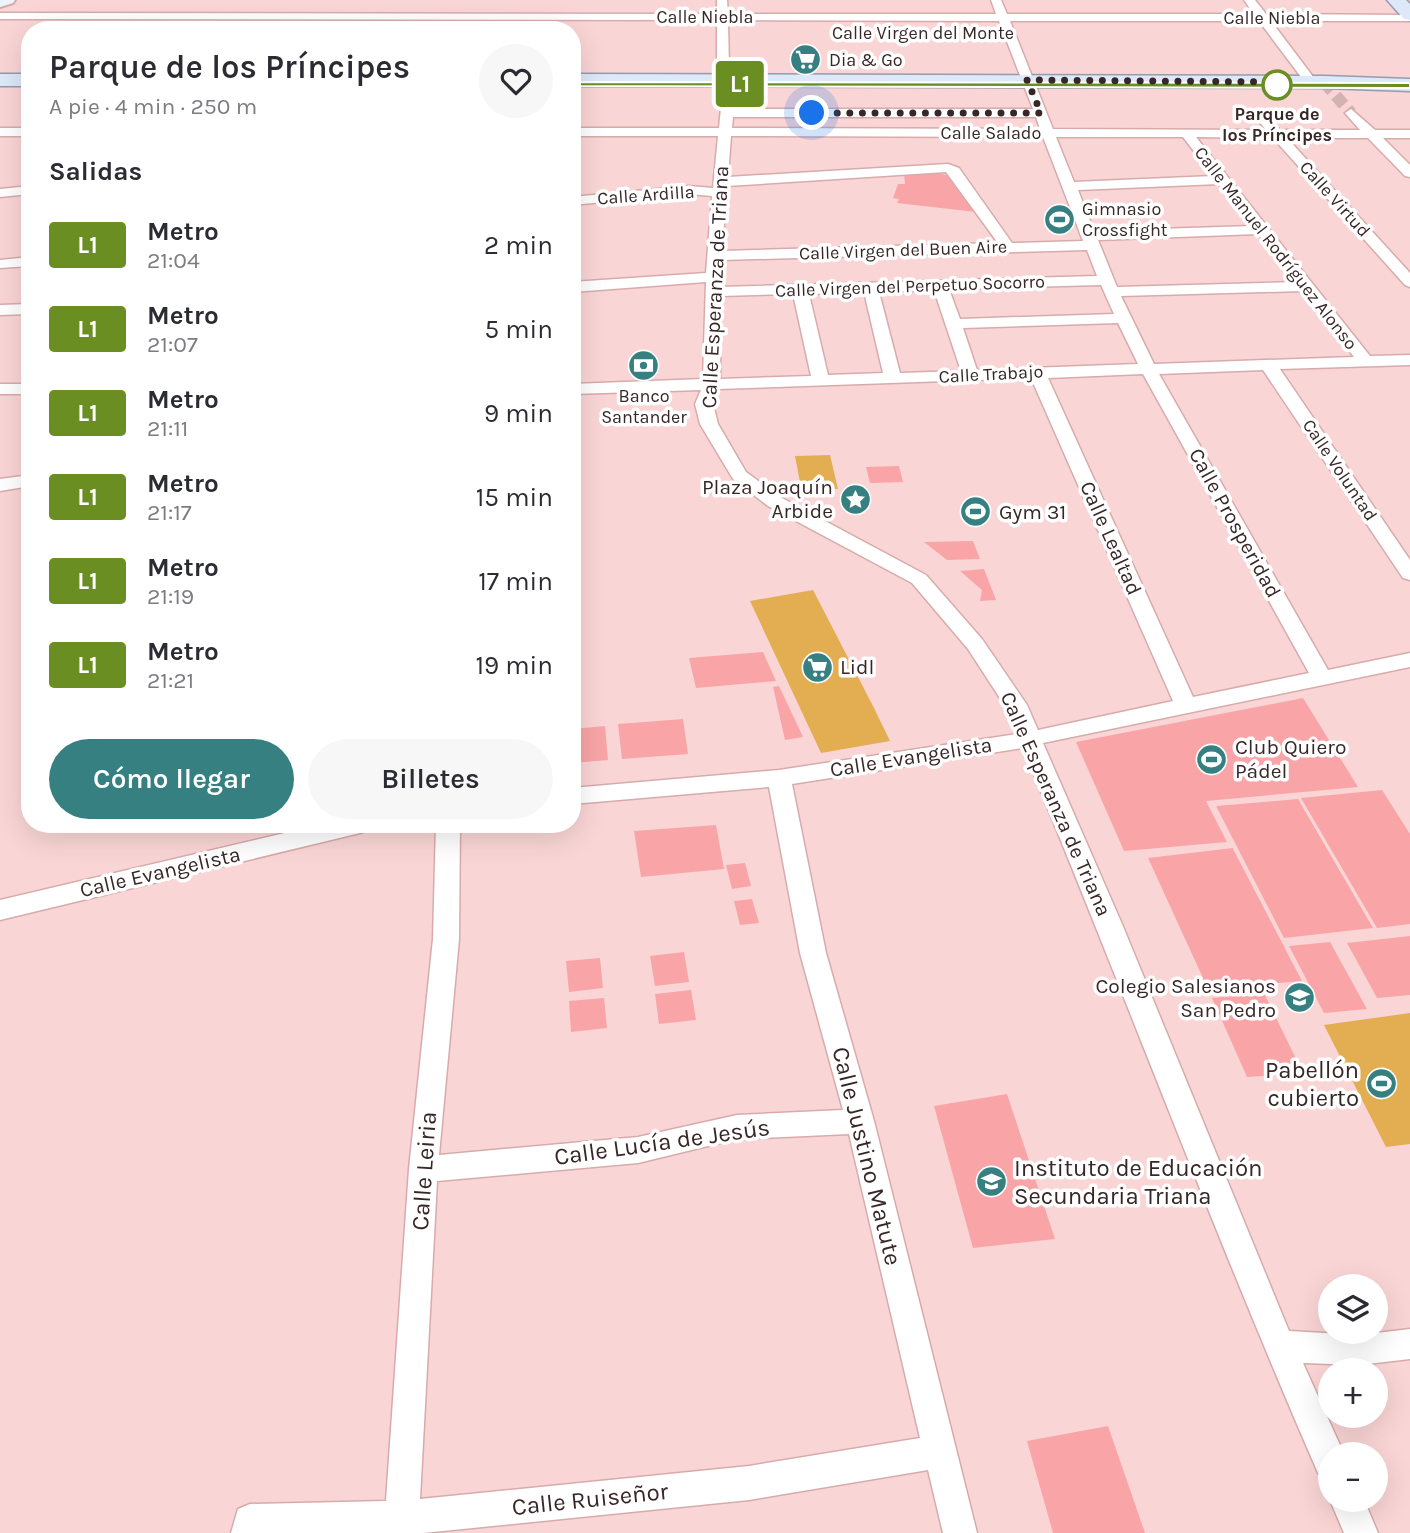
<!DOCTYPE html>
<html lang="es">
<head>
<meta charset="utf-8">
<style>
	:root { --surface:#fff; --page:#f7f7f7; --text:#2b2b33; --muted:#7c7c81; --accent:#378082 }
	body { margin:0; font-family:Karla,sans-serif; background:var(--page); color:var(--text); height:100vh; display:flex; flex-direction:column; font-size:26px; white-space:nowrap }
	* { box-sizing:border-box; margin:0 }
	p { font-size:23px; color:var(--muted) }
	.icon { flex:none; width:38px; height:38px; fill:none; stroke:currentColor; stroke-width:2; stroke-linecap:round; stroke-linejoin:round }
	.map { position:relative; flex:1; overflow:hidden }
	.sheet { position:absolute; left:21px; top:21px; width:560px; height:812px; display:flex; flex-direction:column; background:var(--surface); border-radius:28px; box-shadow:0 7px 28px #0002 }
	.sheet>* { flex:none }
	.badge { padding:0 14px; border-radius:5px; font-size:24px; line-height:46px }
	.buttons { position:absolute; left:1318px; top:1274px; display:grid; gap:14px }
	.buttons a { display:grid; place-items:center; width:70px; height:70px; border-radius:50%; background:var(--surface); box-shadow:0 7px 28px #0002; font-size:35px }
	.you { position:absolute; width:35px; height:35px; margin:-18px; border:5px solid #fff; border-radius:50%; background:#1a73e8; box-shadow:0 0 0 10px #1a73e833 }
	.map>.badge { position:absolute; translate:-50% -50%; box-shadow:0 0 0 4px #fff }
	h2 { padding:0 28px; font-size:26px; line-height:63px }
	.round { display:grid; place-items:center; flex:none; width:74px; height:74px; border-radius:37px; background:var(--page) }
	.overview { display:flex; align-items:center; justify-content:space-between; height:119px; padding:0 28px }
	h1 { font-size:33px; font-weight:600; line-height:52px }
	.primary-button { display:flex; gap:14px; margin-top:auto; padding:14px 28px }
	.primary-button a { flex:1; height:80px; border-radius:42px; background:var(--accent); color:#fff; font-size:28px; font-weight:600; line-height:80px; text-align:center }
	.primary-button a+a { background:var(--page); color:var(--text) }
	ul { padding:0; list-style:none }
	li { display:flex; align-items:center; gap:21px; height:84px; padding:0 28px }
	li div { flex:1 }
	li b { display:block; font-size:26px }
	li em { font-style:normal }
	li .badge { min-width:77px; font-weight:700; text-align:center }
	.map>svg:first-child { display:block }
</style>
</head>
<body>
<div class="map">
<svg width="1410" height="1533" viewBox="0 0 1410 1533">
	<rect width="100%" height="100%" fill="#fad5d5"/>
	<path fill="#f9a5a7" d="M 933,171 L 952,177 L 976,212 L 897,203 L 899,199 L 893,198 L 898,184 L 905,184 L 904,173 Z
		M 899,466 L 903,482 L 870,483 L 866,467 Z
		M 973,541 L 980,559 L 947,560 L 924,542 Z
		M 984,569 L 996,600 L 980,601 L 982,590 L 960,571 Z
		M 763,652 L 776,681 L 696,688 L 689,658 Z
		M 779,686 L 803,737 L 785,740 L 773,687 Z
		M 1303,698 L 1358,787 L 1206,801 L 1227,842 L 1124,851 L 1076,742 Z
		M 683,719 L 688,754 L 622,759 L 618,724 Z
		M 605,726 L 608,760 L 572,763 L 572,729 Z
		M 1382,790 L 1410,834 L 1410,924 L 1377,928 L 1301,798 Z
		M 1298,799 L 1373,928 L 1284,938 L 1216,806 Z
		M 716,825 L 724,869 L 641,877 L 634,831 Z
		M 1233,848 L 1233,849 L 1302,981 L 1208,989 L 1148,858 Z
		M 745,863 L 751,886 L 732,889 L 726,865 Z
		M 752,899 L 759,923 L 740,925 L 734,901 Z
		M 1410,936 L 1410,995 L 1377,998 L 1347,943 Z
		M 1330,942 L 1367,1009 L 1324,1013 L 1289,946 Z
		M 684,952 L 689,982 L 655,986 L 650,956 Z
		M 600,958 L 603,988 L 569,992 L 566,961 Z
		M 691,990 L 696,1020 L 659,1024 L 655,994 Z
		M 1264,993 L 1303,1073 L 1247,1077 L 1212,998 Z
		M 604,998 L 607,1028 L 571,1032 L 569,1001 Z
		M 1007,1094 L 1055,1239 L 973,1248 L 934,1106 Z
		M 1108,1426 L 1145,1533 L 1053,1533 L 1027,1441 Z"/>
	<path fill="#e3ad52" d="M 830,455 L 838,489 L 812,490 L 810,482 L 800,482 L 795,456 Z
		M 813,590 L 874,708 L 890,741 L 821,753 L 750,601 Z
		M 1410,1013 L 1410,1144 L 1386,1147 L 1324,1025 Z"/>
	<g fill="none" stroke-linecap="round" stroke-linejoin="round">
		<path stroke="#d3b2b2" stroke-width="12" stroke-dasharray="12 6" stroke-linecap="butt" d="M 1324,82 L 1351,113"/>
		<defs>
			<path id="street" d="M 717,0 L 727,0 L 728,14 L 996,14 L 991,0 L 1001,0 L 1007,14 L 1254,14 L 1244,0 L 1255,0 L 1266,14 L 1410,15 L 1410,21 L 1271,21 L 1317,82 L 1311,86 L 1307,85 L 1259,21 L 1010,21 L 1053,129 L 1266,130 L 1254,115 L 1260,111 L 1264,112 L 1280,130 L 1360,130 L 1345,113 L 1351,109 L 1375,130 L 1410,130 L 1410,138 L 1383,138 L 1410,165 L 1410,177 L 1405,176 L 1368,138 L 1287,138 L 1410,273 L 1410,287 L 1405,285 L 1273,138 L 1196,137 L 1370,356 L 1410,355 L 1410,365 L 1280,369 L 1410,560 L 1410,580 L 1403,578 L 1263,370 L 1159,374 L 1328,670 L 1410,653 L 1410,667 L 1043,743 L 1122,924 L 1289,1331 L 1359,1335 L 1410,1329 L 1410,1359 L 1359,1365 L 1303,1363 L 1344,1454 L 1330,1454 L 1330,1478 L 1318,1473 C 1214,1234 1123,989 1023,748 L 792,784 L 826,953 L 874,1121 L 977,1533 L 943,1533 L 928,1470 L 749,1500 L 423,1533 L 231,1533 L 238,1509 L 250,1504 L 386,1501 L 409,1169 L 433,939 L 436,824 L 460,824 L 459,939 L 439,1155 L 638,1137 L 737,1115 L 843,1110 L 800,953 L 769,787 L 572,804 L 572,788 L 779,770 L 1017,734 L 1005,706 L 968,649 L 912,583 L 768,506 L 733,479 L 700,424 L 695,404 L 701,390 L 572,394 L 572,384 L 703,379 L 706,282 L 572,292 L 572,282 L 706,273 L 712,196 L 689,194 L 572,205 L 572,197 L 689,186 L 713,188 L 718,136 L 572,136 L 572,128 L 719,128 L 723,88 L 717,70 L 717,20 L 0,19 L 0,13 L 717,14 ZM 728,20 L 999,21 L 1033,109 L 733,109 L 735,88 L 729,70 ZM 733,117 L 1036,117 L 1040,129 L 732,128 ZM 731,136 L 1043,137 L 1083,241 L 1012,243 L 959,168 L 948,164 L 728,177 ZM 1056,137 L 1183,137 L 1213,176 L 1074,182 ZM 946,172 L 998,243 L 722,251 L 727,186 ZM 1219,184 L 1252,226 L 1094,231 L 1078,190 ZM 1258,234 L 1295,282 L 1117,287 L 1098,240 ZM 1087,250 L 1097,276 L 721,287 L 721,260 ZM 1101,285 L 1114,314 L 960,319 L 949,289 ZM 934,290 L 961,371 L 900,373 L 879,292 ZM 1302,291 L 1354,357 L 1154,364 L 1121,296 ZM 864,292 L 883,373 L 828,375 L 809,294 ZM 793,294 L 811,376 L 720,379 L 721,296 ZM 1118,323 L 1138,364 L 977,370 L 963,328 ZM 1143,374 L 1309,673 L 1193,697 L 1048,378 ZM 1031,378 L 1173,701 L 1038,730 L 1027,705 L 982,639 L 926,575 L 782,498 L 746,472 L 718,424 L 713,404 L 718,389 ZM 849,1134 L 920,1438 L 749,1466 L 420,1499 L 437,1181 L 638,1163 L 737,1139 Z
				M 0,128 L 30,128 L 30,136 L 0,136 Z
				M 30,186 L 30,194 L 0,197 L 0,189 Z
				M 30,257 L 30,266 L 0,268 L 0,260 Z
				M 30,304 L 30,314 L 0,315 L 0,305 Z
				M 0,384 L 30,384 L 30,394 L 0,394 Z
				M 30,475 L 30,486 L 0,491 L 0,479 Z
				M 323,824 L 372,824 L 368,830 L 360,833 L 0,920 L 0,900 Z
				M 1330,1500 L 1364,1500 L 1378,1533 L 1344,1533 Z"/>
			<path id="secondary" d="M 0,0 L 15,0 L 13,3 L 0,7 Z"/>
			<path id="primary" d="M 1387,0 L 1406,0 L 1410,4 L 1410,20 L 1404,19 Z
				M 0,74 L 30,74 L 30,86 L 0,86 Z
				M 572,74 L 1324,76 L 1410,79 L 1410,91 L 1324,88 L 572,86 Z"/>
		</defs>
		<use href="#street" stroke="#d8abab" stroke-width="3"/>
		<use href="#secondary" stroke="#d8abab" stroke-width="4"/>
		<use href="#primary" stroke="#949bac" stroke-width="3"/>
		<use href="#street" fill="#fff" fill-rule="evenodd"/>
		<use href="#secondary" fill="#eef4fc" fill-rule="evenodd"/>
		<use href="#primary" fill="#dde8f8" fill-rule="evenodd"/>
	</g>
	<path fill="#6b8e23" stroke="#fff" stroke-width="2" d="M 572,82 L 1410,83 L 1410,88 L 570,86 Z"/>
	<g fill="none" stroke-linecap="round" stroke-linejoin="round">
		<path stroke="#382727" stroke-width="7" stroke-dasharray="0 12.6" d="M 812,113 L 1041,113 L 1027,80 L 1269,82 L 1277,85"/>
	</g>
	<defs>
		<symbol id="supermarket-disc" viewBox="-11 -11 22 22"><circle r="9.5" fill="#378082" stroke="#fff"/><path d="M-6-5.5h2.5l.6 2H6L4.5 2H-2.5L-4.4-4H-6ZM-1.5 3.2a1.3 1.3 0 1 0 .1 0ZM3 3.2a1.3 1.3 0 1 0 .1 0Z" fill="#fff"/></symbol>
		<symbol id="stadium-disc" viewBox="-11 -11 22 22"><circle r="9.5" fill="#378082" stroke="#fff"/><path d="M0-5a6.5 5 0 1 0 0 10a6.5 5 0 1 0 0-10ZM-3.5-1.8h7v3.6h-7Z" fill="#fff"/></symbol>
		<symbol id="bank-disc" viewBox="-11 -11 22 22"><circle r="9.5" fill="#378082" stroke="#fff"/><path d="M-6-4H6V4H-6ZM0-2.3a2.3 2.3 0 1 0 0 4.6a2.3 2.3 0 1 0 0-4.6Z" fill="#fff"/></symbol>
		<symbol id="sight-disc" viewBox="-11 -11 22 22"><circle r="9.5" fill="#378082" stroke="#fff"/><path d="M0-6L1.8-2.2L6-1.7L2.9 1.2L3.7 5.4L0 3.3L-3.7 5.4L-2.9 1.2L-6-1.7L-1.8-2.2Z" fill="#fff"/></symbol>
		<symbol id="school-disc" viewBox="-11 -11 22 22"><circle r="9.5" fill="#378082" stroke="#fff"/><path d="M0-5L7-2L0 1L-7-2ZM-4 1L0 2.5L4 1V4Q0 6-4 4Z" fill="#fff"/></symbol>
	</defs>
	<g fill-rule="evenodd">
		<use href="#supermarket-disc" x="788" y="42" width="35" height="35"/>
		<use href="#stadium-disc" x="1042" y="202" width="35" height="35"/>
		<use href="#bank-disc" x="626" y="348" width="35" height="35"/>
		<use href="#sight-disc" x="838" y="482" width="35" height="35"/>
		<use href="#stadium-disc" x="958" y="494" width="35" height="35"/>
		<use href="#supermarket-disc" x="800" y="650" width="35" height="35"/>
		<use href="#stadium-disc" x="1194" y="742" width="35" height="35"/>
		<use href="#school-disc" x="1282" y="980" width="35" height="35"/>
		<use href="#stadium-disc" x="1364" y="1066" width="35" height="35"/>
		<use href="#school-disc" x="974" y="1164" width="35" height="35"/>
	</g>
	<circle fill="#fff" stroke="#6b8e23" stroke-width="3.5" cx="1277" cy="85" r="14"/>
	<g text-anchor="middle" stroke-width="7" stroke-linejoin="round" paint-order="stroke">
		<g font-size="18" fill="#382727" stroke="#fff">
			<text x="705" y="23">Calle Niebla</text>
			<text x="1272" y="24">Calle Niebla</text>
			<text x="923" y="39">Calle Virgen del Monte</text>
			<text x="991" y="139">Calle Salado</text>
			<text transform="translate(646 195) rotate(-4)" y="6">Calle Ardilla</text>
			<text transform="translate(1335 199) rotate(48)" y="6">Calle Virtud</text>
			<text transform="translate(1276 248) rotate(52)" y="6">Calle Manuel Rodríguez Alonso</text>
			<text transform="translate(903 250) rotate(-2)" y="6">Calle Virgen del Buen Aire</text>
			<text transform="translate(910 286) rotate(-2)" y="6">Calle Virgen del Perpetuo Socorro</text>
			<text transform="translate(991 374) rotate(-3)" y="6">Calle Trabajo</text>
			<text transform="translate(1340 470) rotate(56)" y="6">Calle Voluntad</text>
		</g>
		<g font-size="18" fill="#382727" stroke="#fff" text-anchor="start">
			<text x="829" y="66">Dia &amp; Go</text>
			<text x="1082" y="215">Gimnasio<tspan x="1082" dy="21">Crossfight</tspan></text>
			<text x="644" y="402" text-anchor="middle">Banco<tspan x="644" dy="21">Santander</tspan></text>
		</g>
		<g font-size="18" font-weight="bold" fill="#382727" stroke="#fff">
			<text x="1277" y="120">Parque de<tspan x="1277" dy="21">los Príncipes</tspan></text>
		</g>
		<g font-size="21" fill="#382727" stroke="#fff">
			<text transform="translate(715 287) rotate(-87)" y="7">Calle Esperanza de Triana</text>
			<text transform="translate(1235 523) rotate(61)" y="7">Calle Prosperidad</text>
			<text transform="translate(1111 538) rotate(66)" y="7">Calle Lealtad</text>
			<text transform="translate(911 757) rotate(-9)" y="7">Calle Evangelista</text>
			<text transform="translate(1056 804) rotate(66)" y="7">Calle Esperanza de Triana</text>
			<text transform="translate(160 872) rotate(-13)" y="7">Calle Evangelista</text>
		</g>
		<g font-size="21" fill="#382727" stroke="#fff" text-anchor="start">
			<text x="833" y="494" text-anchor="end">Plaza Joaquín<tspan x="833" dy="24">Arbide</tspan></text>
			<text x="999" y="519">Gym 31</text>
			<text x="840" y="674">Lidl</text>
			<text x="1235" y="754">Club Quiero<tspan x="1235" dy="24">Pádel</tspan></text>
			<text x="1276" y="993" text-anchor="end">Colegio Salesianos<tspan x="1276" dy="24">San Pedro</tspan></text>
		</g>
		<g font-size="24" fill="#382727" stroke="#fff" text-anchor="end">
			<text x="1359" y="1078">Pabellón<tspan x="1359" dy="28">cubierto</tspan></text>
			<text x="1014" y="1176" text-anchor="start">Instituto de Educación<tspan x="1014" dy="28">Secundaria Triana</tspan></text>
		</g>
		<g font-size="24" fill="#382727" stroke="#fff">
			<text transform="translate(662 1142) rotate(-8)" y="8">Calle Lucía de Jesús</text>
			<text transform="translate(867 1156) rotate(76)" y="8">Calle Justino Matute</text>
			<text transform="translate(424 1171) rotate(-86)" y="8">Calle Leiria</text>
			<text transform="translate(590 1499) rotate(-6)" y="8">Calle Ruiseñor</text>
		</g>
	</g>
</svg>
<div class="buttons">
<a><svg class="icon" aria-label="layers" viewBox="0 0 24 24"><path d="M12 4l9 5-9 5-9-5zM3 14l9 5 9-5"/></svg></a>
<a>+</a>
<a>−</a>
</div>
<div class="you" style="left:812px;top:113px"></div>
<b class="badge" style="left:740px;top:84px;background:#6b8e23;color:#fff">L1</b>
<section class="sheet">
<div class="overview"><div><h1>Parque de los Príncipes</h1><p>A pie · 4 min · 250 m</p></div><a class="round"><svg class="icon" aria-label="heart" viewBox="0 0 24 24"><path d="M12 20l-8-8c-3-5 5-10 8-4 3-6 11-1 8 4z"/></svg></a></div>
<h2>Salidas</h2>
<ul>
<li><span class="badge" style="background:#6b8e23;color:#fff">L1</span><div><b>Metro</b><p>21:04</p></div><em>2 min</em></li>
<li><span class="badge" style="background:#6b8e23;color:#fff">L1</span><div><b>Metro</b><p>21:07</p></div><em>5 min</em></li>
<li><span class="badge" style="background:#6b8e23;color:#fff">L1</span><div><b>Metro</b><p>21:11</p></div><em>9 min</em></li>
<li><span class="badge" style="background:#6b8e23;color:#fff">L1</span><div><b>Metro</b><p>21:17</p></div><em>15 min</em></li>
<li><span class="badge" style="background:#6b8e23;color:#fff">L1</span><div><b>Metro</b><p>21:19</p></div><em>17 min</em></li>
<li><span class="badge" style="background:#6b8e23;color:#fff">L1</span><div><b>Metro</b><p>21:21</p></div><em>19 min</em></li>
</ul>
<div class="primary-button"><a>Cómo llegar</a><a>Billetes</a></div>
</section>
</div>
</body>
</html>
